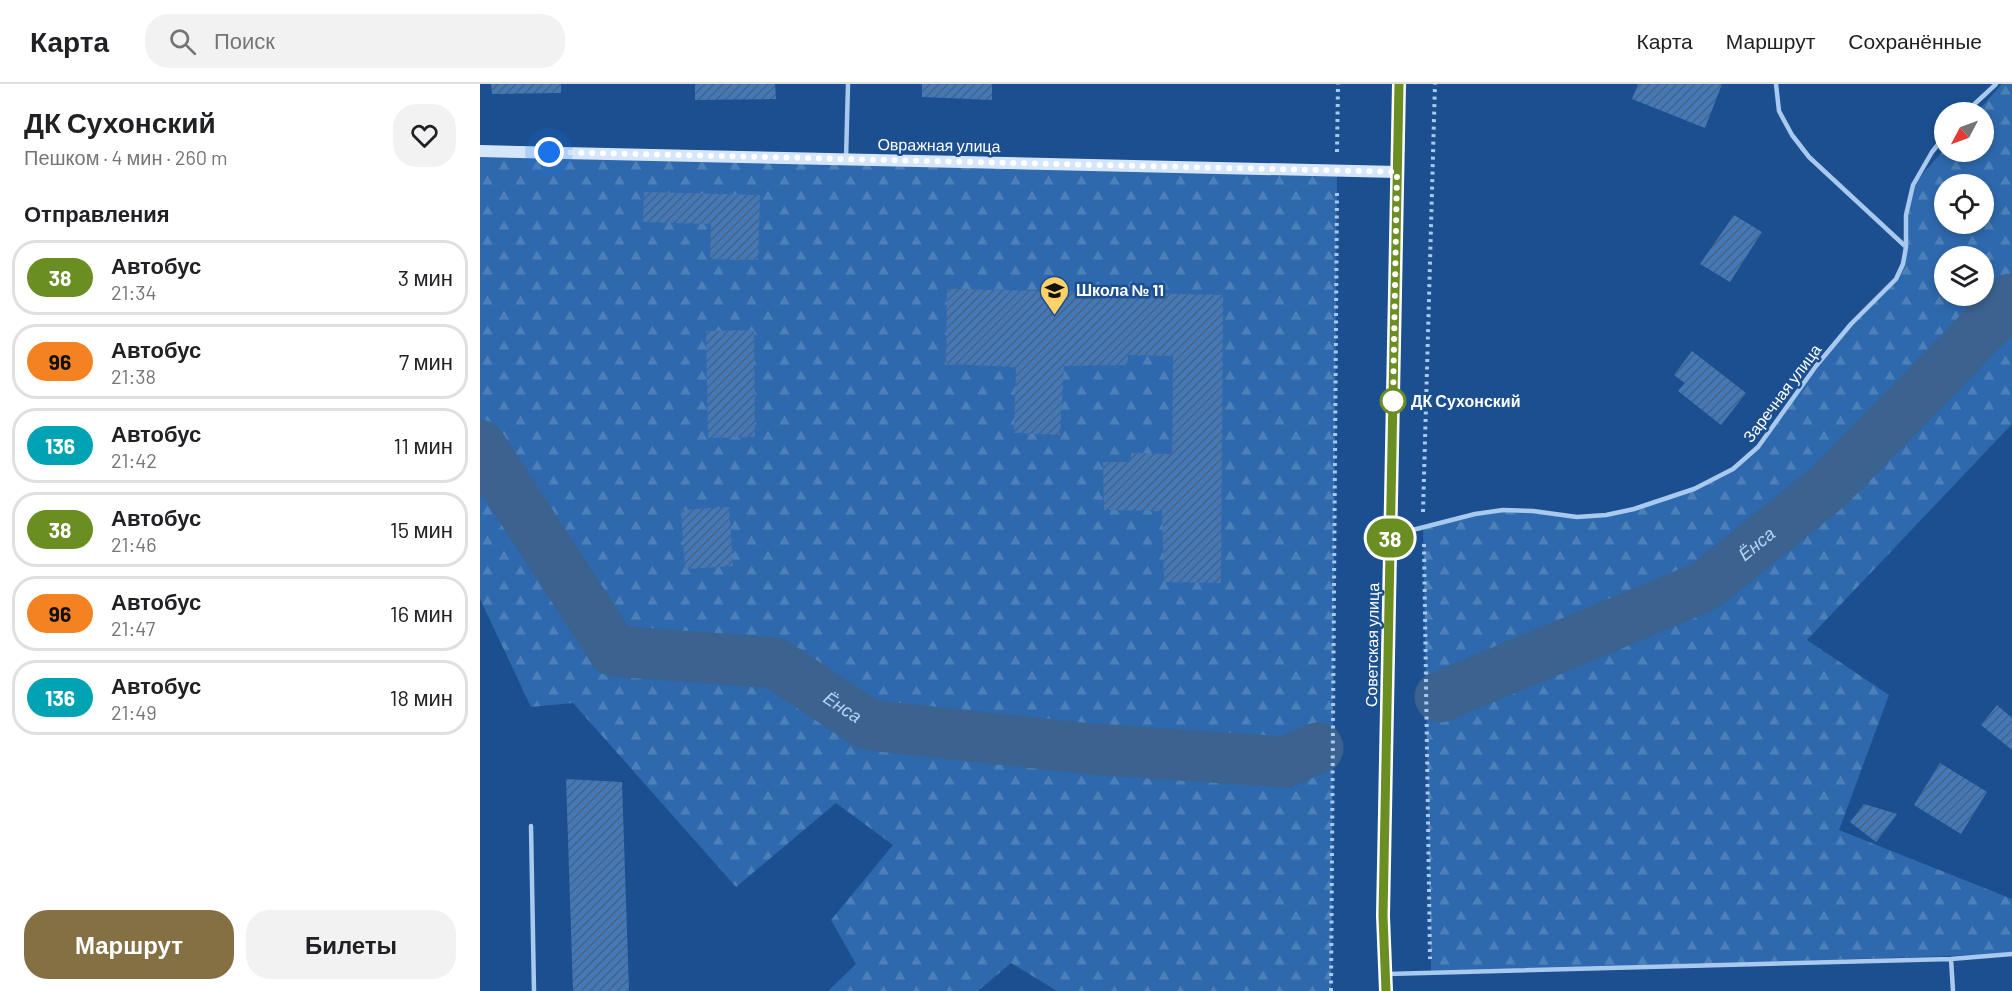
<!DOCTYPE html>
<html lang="ru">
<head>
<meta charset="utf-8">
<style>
	:root { --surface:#fff; --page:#f2f2f2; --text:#202124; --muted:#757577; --line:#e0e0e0; --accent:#847042 }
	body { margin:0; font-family:Barlow,sans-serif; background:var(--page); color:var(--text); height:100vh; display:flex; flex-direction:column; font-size:22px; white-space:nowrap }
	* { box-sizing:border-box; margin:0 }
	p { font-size:20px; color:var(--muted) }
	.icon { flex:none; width:33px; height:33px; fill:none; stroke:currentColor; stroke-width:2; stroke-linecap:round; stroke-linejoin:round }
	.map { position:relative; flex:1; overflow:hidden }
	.panel { display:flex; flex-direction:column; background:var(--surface); width:480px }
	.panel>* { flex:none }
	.badge { padding:0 12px; border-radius:20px; font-size:21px; line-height:39px }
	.needle { width:39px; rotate:229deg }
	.tools { position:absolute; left:1454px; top:18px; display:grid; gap:12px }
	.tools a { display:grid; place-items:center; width:60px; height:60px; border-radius:50%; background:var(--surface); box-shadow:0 3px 9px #0003; font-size:30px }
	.you { position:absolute; width:30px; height:30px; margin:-15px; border:4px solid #fff; border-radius:50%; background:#1a73e8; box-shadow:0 0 0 9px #1a73e833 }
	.map>.badge { position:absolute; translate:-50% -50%; box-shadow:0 0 0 3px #fff }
	h2 { padding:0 24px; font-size:22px; line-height:54px }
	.round { display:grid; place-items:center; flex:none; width:63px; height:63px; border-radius:24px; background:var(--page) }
	.head { display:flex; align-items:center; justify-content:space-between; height:102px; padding:0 24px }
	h1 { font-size:28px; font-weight:700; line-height:45px }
	.cta { display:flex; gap:12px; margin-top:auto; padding:12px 24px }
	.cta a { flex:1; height:69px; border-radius:24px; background:var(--accent); color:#fff; font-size:24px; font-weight:700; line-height:69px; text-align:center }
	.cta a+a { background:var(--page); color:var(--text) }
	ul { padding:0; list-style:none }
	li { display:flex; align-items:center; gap:18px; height:75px; margin:0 12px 9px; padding:0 12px; border:3px solid var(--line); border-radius:24px }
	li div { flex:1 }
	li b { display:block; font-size:22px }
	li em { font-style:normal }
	li .badge { min-width:66px; font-weight:700; text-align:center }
	header { display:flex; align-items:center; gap:36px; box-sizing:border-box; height:84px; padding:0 30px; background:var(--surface); border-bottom:2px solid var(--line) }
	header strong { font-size:28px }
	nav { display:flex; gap:33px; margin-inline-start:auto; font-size:21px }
	.search { width:420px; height:54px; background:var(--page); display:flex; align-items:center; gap:15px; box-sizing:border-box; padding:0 21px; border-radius:24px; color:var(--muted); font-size:22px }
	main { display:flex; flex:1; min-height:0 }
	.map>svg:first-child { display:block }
</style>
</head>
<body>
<header>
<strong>Карта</strong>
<div class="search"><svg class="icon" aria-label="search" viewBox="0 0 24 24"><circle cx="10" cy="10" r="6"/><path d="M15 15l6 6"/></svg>Поиск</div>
<nav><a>Карта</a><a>Маршрут</a><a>Сохранённые</a></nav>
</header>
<main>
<section class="panel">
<div class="head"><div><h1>ДК Сухонский</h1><p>Пешком · 4 мин · 260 m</p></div><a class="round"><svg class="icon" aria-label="heart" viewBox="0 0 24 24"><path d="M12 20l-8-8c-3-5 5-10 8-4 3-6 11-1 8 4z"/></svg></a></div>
<h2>Отправления</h2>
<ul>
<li><span class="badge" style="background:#6b8e23;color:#fff">38</span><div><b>Автобус</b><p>21:34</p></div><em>3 мин</em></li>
<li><span class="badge" style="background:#f58220;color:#111">96</span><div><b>Автобус</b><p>21:38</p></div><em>7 мин</em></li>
<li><span class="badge" style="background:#00a3b4;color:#fff">136</span><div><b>Автобус</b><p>21:42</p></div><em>11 мин</em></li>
<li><span class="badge" style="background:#6b8e23;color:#fff">38</span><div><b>Автобус</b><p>21:46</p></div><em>15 мин</em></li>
<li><span class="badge" style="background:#f58220;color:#111">96</span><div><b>Автобус</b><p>21:47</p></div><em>16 мин</em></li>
<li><span class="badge" style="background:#00a3b4;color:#fff">136</span><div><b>Автобус</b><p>21:49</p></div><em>18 мин</em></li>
</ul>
<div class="cta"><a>Маршрут</a><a>Билеты</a></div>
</section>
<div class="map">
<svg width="1532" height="907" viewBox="0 0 1532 907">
	<defs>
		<pattern id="forest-firs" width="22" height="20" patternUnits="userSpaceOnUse" patternTransform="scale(1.5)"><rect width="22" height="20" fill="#2e69ad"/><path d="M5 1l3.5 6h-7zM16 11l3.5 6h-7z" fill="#4d80b9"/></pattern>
		<pattern id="building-hatch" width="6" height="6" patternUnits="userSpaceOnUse" patternTransform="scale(1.5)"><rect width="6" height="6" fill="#4478b7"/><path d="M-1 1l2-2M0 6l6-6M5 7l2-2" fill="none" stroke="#486282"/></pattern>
	</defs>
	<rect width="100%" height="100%" fill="#1b4f8f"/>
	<path fill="url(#forest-firs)" fill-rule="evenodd" d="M 1522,0 L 1532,0 L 1532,340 L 1327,556 L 1409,611 L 1359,746 L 1532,815 L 1532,868 L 1529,870 L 951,889 L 943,442 L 1023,426 L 1097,433 L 1126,431 L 1214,405 L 1253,385 L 1278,363 L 1336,282 L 1371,240 L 1416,195 L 1423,180 L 1426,131 L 1433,101 L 1464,66 L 1464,68 L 1503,68 L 1503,28 L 1497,28 ZM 1464,100 L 1503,100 L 1503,140 L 1464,140 ZM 1464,172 L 1503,172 L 1503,212 L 1464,212 Z
		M 0,67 L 857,86 L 851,907 L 577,907 L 531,879 L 498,907 L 348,907 L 376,880 L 351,836 L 413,761 L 356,719 L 256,803 L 93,619 L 51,623 L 0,515 Z"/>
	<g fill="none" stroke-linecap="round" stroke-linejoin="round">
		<g stroke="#3c6290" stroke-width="51">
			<path id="s1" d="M 0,361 L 134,567 L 295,579 L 389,641 L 611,665 L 805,678 L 838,664"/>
			<path id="s2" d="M 960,613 L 1225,502 L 1348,403 L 1532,215"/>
		</g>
	</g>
	<path fill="url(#building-hatch)" d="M 11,0 L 81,0 L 81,9 L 12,10 Z
		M 215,0 L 295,0 L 296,15 L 215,16 Z
		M 442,0 L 512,0 L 512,16 L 442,13 Z
		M 1158,0 L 1242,0 L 1225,44 L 1152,15 Z
		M 164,108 L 280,111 L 278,176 L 230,175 L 231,140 L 163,138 Z
		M 1254,131 L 1282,148 L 1250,198 L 1220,180 Z
		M 467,205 L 743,211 L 741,499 L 684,498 L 682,427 L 624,426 L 623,378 L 651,378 L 651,369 L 692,370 L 693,272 L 648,271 L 647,281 L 584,282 L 580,351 L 534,349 L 536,283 L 466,280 Z
		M 274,246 L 275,353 L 228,354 L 226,247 Z
		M 1212,267 L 1266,309 L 1241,341 L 1198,307 L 1205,299 L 1194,291 Z
		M 249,423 L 253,482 L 205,485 L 201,426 Z
		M 1517,621 L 1532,634 L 1532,666 L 1501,641 Z
		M 1460,679 L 1507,708 L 1481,750 L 1434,721 Z
		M 86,695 L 142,698 L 149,907 L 93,907 Z
		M 1384,720 L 1417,730 L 1396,758 L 1370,738 Z"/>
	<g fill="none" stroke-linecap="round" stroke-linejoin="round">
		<path stroke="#a9c9ee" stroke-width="4" stroke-dasharray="3 4.5" stroke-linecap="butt" d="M 857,68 L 858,0
			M 943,428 L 955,0
			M 944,460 L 950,875
			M 851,907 L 857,106"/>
		<path stroke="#a9c9ee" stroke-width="4.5" d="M 1296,0 L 1299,27 L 1312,51 L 1329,73 L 1425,162
			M 1486,28 L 1516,0
			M 366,75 L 368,0
			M 913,451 L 995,430 L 1023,426 L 1053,427 L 1097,433 L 1126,431 L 1154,425 L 1214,405 L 1253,385 L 1278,363 L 1336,282 L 1371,240 L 1416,195 L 1423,180 L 1426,163 L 1426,131 L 1433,101 L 1452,68 L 1464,53
			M 51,742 L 54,907
			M 1471,875 L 1473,907
			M 907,890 L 1471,875 L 1532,870"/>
		<path stroke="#d6e6fa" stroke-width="12" d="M 0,67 L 917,88
			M 906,907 L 903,832 L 919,0"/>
	</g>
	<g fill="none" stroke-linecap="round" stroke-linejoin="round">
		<defs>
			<path id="line" d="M 906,907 L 903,832 L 919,0"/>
		</defs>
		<use href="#line" stroke="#fff" stroke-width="14"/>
		<use href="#line" stroke="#6b8e23" stroke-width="9"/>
		<path stroke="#fff" stroke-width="6" stroke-dasharray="0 10.8" d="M 69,68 L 917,88 L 913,317"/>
	</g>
	<defs>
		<symbol id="school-pin" viewBox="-11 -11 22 30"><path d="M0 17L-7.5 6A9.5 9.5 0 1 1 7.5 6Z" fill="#ffd166" stroke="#1b4f8f"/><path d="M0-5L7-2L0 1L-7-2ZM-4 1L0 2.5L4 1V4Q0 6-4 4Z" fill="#111"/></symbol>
	</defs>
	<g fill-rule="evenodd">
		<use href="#school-pin" x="558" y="190" width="33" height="45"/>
	</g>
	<circle fill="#fff" stroke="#6b8e23" stroke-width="3" cx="913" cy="317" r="12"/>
	<g text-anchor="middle" stroke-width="5" stroke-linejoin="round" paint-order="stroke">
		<g font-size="16" fill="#fff" stroke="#1b4f8f">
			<text transform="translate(459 61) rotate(1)" y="6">Овражная улица</text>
			<text transform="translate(1302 309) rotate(-53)" y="6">Заречная улица</text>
			<text transform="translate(892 561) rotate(-89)" y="6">Советская улица</text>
		</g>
		<g font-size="16" font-weight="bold" fill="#fff" stroke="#1b4f8f" text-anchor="start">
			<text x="596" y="212">Школа № 11</text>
		</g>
		<g font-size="16" font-weight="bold" fill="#fff" stroke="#1b4f8f" text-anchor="start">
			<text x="931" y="323">ДК Сухонский</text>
		</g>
		<g font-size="18" font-style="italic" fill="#b5d3f5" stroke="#1b4f8f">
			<text dy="6" stroke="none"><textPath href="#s2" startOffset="354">Ёнса</textPath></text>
			<text dy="6" stroke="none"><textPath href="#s1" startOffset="488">Ёнса</textPath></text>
		</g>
	</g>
</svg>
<div class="tools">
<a><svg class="needle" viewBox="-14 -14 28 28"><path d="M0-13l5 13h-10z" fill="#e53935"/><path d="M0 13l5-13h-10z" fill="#757577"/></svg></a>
<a><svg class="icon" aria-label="locate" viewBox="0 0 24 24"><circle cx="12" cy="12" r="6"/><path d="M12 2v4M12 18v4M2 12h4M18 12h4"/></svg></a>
<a><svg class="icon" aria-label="layers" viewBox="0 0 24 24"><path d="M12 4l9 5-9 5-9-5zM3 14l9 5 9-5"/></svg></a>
</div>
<div class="you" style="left:69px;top:68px"></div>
<b class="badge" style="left:910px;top:454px;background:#6b8e23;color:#fff">38</b>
</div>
</main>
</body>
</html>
